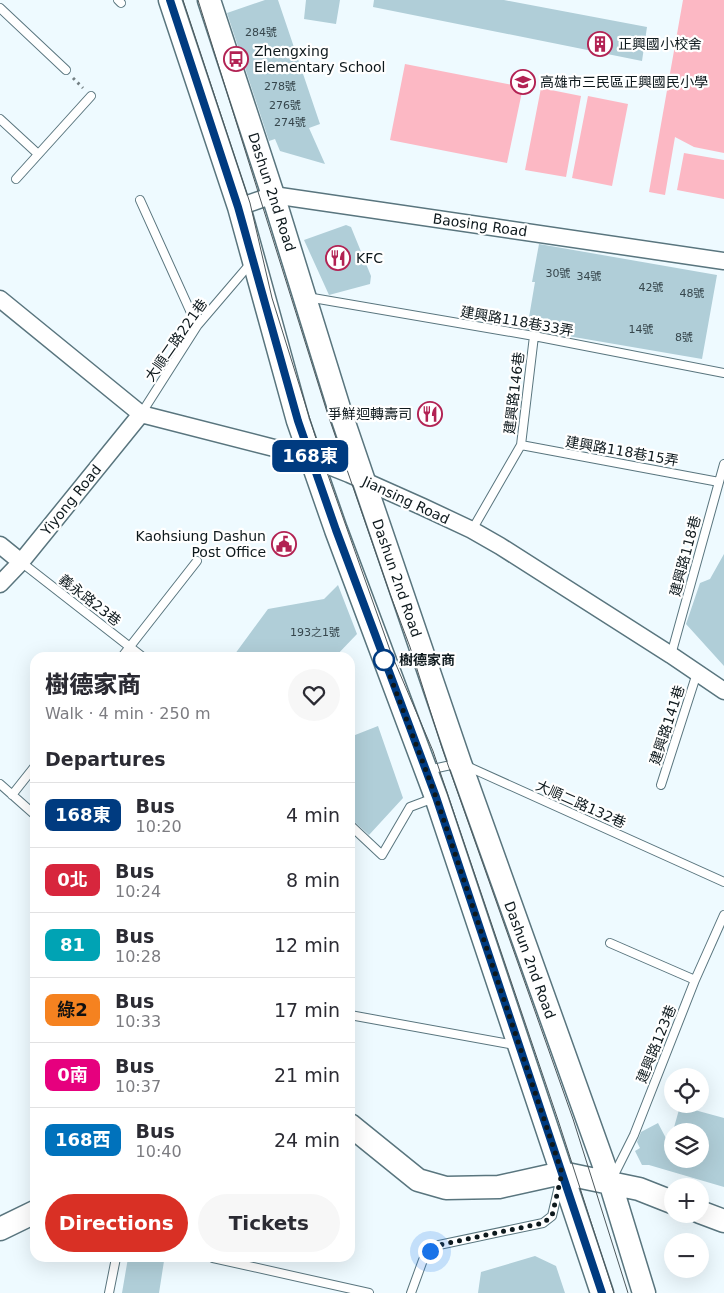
<!DOCTYPE html>
<html lang="en">
<head>
<meta charset="utf-8">
<style>
	:root { --surface:#fff; --page:#f7f7f7; --text:#2b2b33; --muted:#7c7c81; --line:#e1e1e2; --accent:#d93025 }
	body { margin:0; font-family:"DejaVu Sans","Noto Sans TC",sans-serif; background:var(--page); color:var(--text); height:100vh; display:flex; flex-direction:column; font-size:19px; white-space:nowrap }
	* { box-sizing:border-box; margin:0 }
	p { font-size:16px; color:var(--muted) }
	.icon { flex:none; width:28px; height:28px; fill:none; stroke:currentColor; stroke-width:2; stroke-linecap:round; stroke-linejoin:round }
	.map { position:relative; flex:1; overflow:hidden }
	.drawer { position:absolute; left:30px; top:652px; width:325px; height:610px; display:flex; flex-direction:column; background:var(--surface); border-radius:15px; box-shadow:0 5px 20px #0002 }
	.drawer>* { flex:none }
	.badge { padding:0 10px; border-radius:8px; font-size:18px; line-height:32px }
	.tools { position:absolute; left:664px; top:1068px; display:grid; gap:10px }
	.tools a { display:grid; place-items:center; width:45px; height:45px; border-radius:50%; background:var(--surface); box-shadow:0 5px 20px #0002; font-size:25px }
	.you { position:absolute; width:25px; height:25px; margin:-12px; border:4px solid #fff; border-radius:50%; background:#1a73e8; box-shadow:0 0 0 8px #1a73e833 }
	.map>.badge { position:absolute; translate:-50% -50%; box-shadow:0 0 0 2px #fff }
	h2 { padding:0 15px; font-size:19px; line-height:45px }
	.round { display:grid; place-items:center; flex:none; width:52px; height:52px; border-radius:26px; background:var(--page) }
	.head { display:flex; align-items:center; justify-content:space-between; height:85px; padding:0 15px }
	h1 { font-size:24px; font-weight:800; line-height:38px }
	.button { display:flex; gap:10px; margin-top:auto; padding:10px 15px }
	.button a { flex:1; height:58px; border-radius:30px; background:var(--accent); color:#fff; font-size:20px; font-weight:800; line-height:58px; text-align:center }
	.button a+a { background:var(--page); color:var(--text) }
	ul { padding:0; list-style:none }
	li { display:flex; align-items:center; gap:15px; height:65px; padding:0 15px; border-top:1px solid var(--line) }
	li div { flex:1 }
	li b { display:block; font-size:19px }
	li em { font-style:normal }
	li .badge { min-width:55px; font-weight:700; text-align:center }
	.map>svg:first-child { display:block }
</style>
</head>
<body>
<div class="map">
<svg width="724" height="1293" viewBox="0 0 724 1293">
	<rect width="100%" height="100%" fill="#eefaff"/>
	<path fill="#fcb8c4" d="M 683,0 L 724,0 L 724,153 L 694,147 L 675,137 L 665,195 L 649,192 Z
		M 405,64 L 523,87 L 507,163 L 390,140 Z
		M 541,88 L 581,96 L 566,177 L 525,170 Z
		M 588,96 L 628,104 L 612,186 L 572,178 Z
		M 684,153 L 724,160 L 724,199 L 677,190 Z"/>
	<path fill="#b0ced8" d="M 265,0 L 278,0 L 320,124 L 309,128 L 325,164 L 280,151 L 275,139 L 269,141 L 227,13 Z
		M 306,0 L 340,0 L 336,24 L 304,19 Z
		M 374,0 L 504,0 L 647,27 L 642,61 L 373,7 Z
		M 346,225 L 351,227 L 353,232 L 371,276 L 370,284 L 329,295 L 304,240 Z
		M 539,244 L 717,275 L 702,359 L 527,329 L 535,282 L 532,282 Z
		M 724,554 L 724,666 L 686,624 L 700,583 L 710,579 Z
		M 338,585 L 357,634 L 334,658 L 232,658 L 268,609 L 324,599 Z
		M 378,726 L 403,798 L 369,835 L 350,818 L 350,737 Z
		M 680,1106 L 724,1118 L 724,1187 L 649,1165 L 642,1165 L 635,1151 L 640,1148 L 637,1142 L 641,1132 L 658,1123 L 669,1144 L 672,1132 L 672,1159 L 700,1159 L 700,1131 L 673,1131 Z
		M 535,1256 L 556,1266 L 565,1293 L 478,1293 L 481,1272 Z
		M 128,1258 L 145,1258 L 164,1261 L 159,1293 L 122,1293 Z"/>
	<g fill="none" stroke-linecap="round" stroke-linejoin="round">
		<defs>
			<path id="lane" d="M 118,0 L 121,3
				M 0,8 L 66,70
				M 0,119 L 38,154
				M 16,179 L 91,96
				M 140,200 L 197,326
				M 307,297 L 534,336 L 724,373
				M 141,414 L 197,326 L 250,264
				M 521,445 L 719,482
				M 472,530 L 521,445 L 534,336
				M 21,562 L 144,658
				M 671,655 L 724,464
				M 121,658 L 197,561
				M 428,770 L 460,763 L 724,882
				M 0,784 L 35,815
				M 661,785 L 697,673
				M 12,795 L 35,766
				M 350,825 L 382,855 L 410,807 L 434,798
				M 610,943 L 695,980
				M 350,1015 L 515,1045
				M 613,1177 L 634,1135 L 695,980 L 724,915
				M 213,1258 L 369,1293
				M 109,1293 L 116,1258
				M 411,1293 L 423,1260 L 430,1251 L 439,1245 L 543,1223 L 552,1216 L 559,1186"/>
			<path id="street" d="M 239,207 L 273,195 L 724,261
				M 0,299 L 141,414 L 278,449 L 324,464 L 349,474 L 423,507 L 472,530 L 500,546 L 671,655 L 724,691
				M 0,545 L 21,562
				M 0,584 L 21,562 L 141,414"/>
			<path id="secondary" d="M 170,0 L 239,207 L 298,421 L 336,530 L 436,797 L 602,1293
				M 209,0 L 273,195 L 339,408 L 460,763 L 610,1182 L 644,1293
				M 350,1125 L 418,1180 L 446,1188 L 499,1187 L 562,1173 L 639,1189 L 672,1202
				M 700,1212 L 724,1221
				M 0,1229 L 35,1212"/>
		</defs>
		<use href="#lane" stroke="#59757e" stroke-width="10"/>
		<use href="#street" stroke="#59757e" stroke-width="19"/>
		<use href="#secondary" stroke="#59757e" stroke-width="25"/>
		<path stroke="#748084" stroke-width="3" stroke-dasharray="2.5 4" stroke-linecap="butt" d="M 73,78 L 83,88"/>
		<use href="#lane" stroke="#fff" stroke-width="8"/>
		<use href="#street" stroke="#fff" stroke-width="16"/>
		<use href="#secondary" stroke="#fff" stroke-width="22"/>
		<path stroke="#4d585c" stroke-width="1" d="M 183,0 L 250,203 L 272,298 L 324,464 L 391,653 L 433,751 L 558,1120 L 614,1293
			M 198,0 L 327,412 L 390,594 L 410,647 L 442,748 L 573,1119 L 628,1293"/>
	</g>
	<g fill="none" stroke-linecap="round" stroke-linejoin="round">
		<defs>
			<path id="line" d="M 170,0 L 238,207 L 298,421 L 336,530 L 436,797 L 602,1293"/>
		</defs>
		<use href="#line" stroke="#fff" stroke-width="11"/>
		<use href="#line" stroke="#003b80" stroke-width="8"/>
		<path stroke="#0e191d" stroke-width="5" stroke-dasharray="0 9" d="M 384,660 L 436,797 L 562,1173 L 552,1216 L 543,1223 L 439,1245 L 430,1251"/>
	</g>
	<defs>
		<symbol id="building-ring" viewBox="-11 -11 22 22"><circle r="9.5" fill="#fff" stroke="#b22253" stroke-width="1.5"/><path d="M-4-6H4V6H1V3H-1V6H-4ZM-2.5-4.3h1.7v1.8h-1.7ZM.8-4.3h1.7v1.8H.8ZM-2.5-1h1.7V.8h-1.7ZM.8-1h1.7V.8H.8Z" fill="#b22253"/></symbol>
		<symbol id="bus-ring" viewBox="-11 -11 22 22"><circle r="9.5" fill="#fff" stroke="#b22253" stroke-width="1.5"/><path d="M-5-6H5V4H4V6H2V4H-2V6H-4V4H-5ZM-3.5-4V0h7V-4ZM-3.5 1.2v1.5H-2V1.2ZM2 1.2v1.5H3.5V1.2Z" fill="#b22253"/></symbol>
		<symbol id="school-ring" viewBox="-11 -11 22 22"><circle r="9.5" fill="#fff" stroke="#b22253" stroke-width="1.5"/><path d="M0-5L7-2L0 1L-7-2ZM-4 1L0 2.5L4 1V4Q0 6-4 4Z" fill="#b22253"/></symbol>
		<symbol id="restaurant-ring" viewBox="-11 -11 22 22"><circle r="9.5" fill="#fff" stroke="#b22253" stroke-width="1.5"/><path d="M-5-6h1v4h1v-4h1v4h1v-4h1v5L-1.5 .5V6h-2V.5L-5-1ZM5-6V6H3V1.5H1.5Q1.5-4 5-6Z" fill="#b22253"/></symbol>
		<symbol id="civic-ring" viewBox="-11 -11 22 22"><circle r="9.5" fill="#fff" stroke="#b22253" stroke-width="1.5"/><path d="M-.6-6.5H3V-4.5H.6V-3L4-1V1h2V6H-6V1h2V-1L-.6-3ZM-1.2 2.5V6h2.4V2.5Z" fill="#b22253"/></symbol>
	</defs>
	<g fill-rule="evenodd">
		<use href="#building-ring" x="586" y="30" width="28" height="28"/>
		<use href="#bus-ring" x="222" y="45" width="28" height="28"/>
		<use href="#school-ring" x="509" y="68" width="28" height="28"/>
		<use href="#restaurant-ring" x="324" y="244" width="28" height="28"/>
		<use href="#restaurant-ring" x="416" y="400" width="28" height="28"/>
		<use href="#civic-ring" x="270" y="530" width="28" height="28"/>
	</g>
	<circle fill="#fff" stroke="#003b80" stroke-width="2.5" cx="384" cy="660" r="10"/>
	<g text-anchor="middle" stroke-width="4.5" stroke-linejoin="round" paint-order="stroke">
		<g font-size="11" fill="#36464c">
			<text x="261" y="36">284號</text>
			<text x="280" y="90">278號</text>
			<text x="285" y="109">276號</text>
			<text x="290" y="126">274號</text>
			<text x="558" y="277">30號</text>
			<text x="589" y="280">34號</text>
			<text x="651" y="291">42號</text>
			<text x="692" y="297">48號</text>
			<text x="641" y="333">14號</text>
			<text x="684" y="341">8號</text>
			<text x="315" y="636">193之1號</text>
		</g>
		<g font-size="14" fill="#0e191d" stroke="#fff" text-anchor="start">
			<text x="618" y="49">正興國小校舍</text>
			<text x="254" y="56">Zhengxing<tspan x="254" dy="16">Elementary School</tspan></text>
			<text x="540" y="87">高雄市三民區正興國民小學</text>
			<text x="356" y="263">KFC</text>
			<text x="412" y="419" text-anchor="end">爭鮮迴轉壽司</text>
			<text x="266" y="541" text-anchor="end">Kaohsiung Dashun<tspan x="266" dy="16">Post Office</tspan></text>
		</g>
		<g font-size="14" fill="#0e191d" stroke="#fff">
			<text transform="translate(272 192) rotate(72)" y="5">Dashun 2nd Road</text>
			<text transform="translate(480 225) rotate(8)" y="5">Baosing Road</text>
			<text transform="translate(517 321) rotate(10)" y="5">建興路118巷33弄</text>
			<text transform="translate(176 340) rotate(-55)" y="5">大順二路221巷</text>
			<text transform="translate(514 393) rotate(-83)" y="5">建興路146巷</text>
			<text transform="translate(622 451) rotate(10)" y="5">建興路118巷15弄</text>
			<text transform="translate(71 500) rotate(-51)" y="5">Yiyong Road</text>
			<text transform="translate(406 500) rotate(25)" y="5">Jiansing Road</text>
			<text transform="translate(685 556) rotate(-75)" y="5">建興路118巷</text>
			<text transform="translate(397 578) rotate(71)" y="5">Dashun 2nd Road</text>
			<text transform="translate(90 600) rotate(38)" y="5">義永路23巷</text>
			<text transform="translate(667 725) rotate(-72)" y="5">建興路141巷</text>
			<text transform="translate(581 804) rotate(24)" y="5">大順二路132巷</text>
			<text transform="translate(530 960) rotate(70)" y="5">Dashun 2nd Road</text>
			<text transform="translate(656 1044) rotate(-68)" y="5">建興路123巷</text>
		</g>
		<g font-size="14" font-weight="bold" fill="#0e191d" stroke="#fff" text-anchor="start">
			<text x="399" y="665">樹德家商</text>
		</g>
	</g>
</svg>
<div class="tools">
<a><svg class="icon" aria-label="locate" viewBox="0 0 24 24"><circle cx="12" cy="12" r="6"/><path d="M12 2v4M12 18v4M2 12h4M18 12h4"/></svg></a>
<a><svg class="icon" aria-label="layers" viewBox="0 0 24 24"><path d="M12 4l9 5-9 5-9-5zM3 14l9 5 9-5"/></svg></a>
<a>+</a>
<a>−</a>
</div>
<div class="you" style="left:430px;top:1251px"></div>
<b class="badge" style="left:310px;top:456px;background:#003b80;color:#fff">168東</b>
<section class="drawer">
<div class="head"><div><h1>樹德家商</h1><p>Walk · 4 min · 250 m</p></div><a class="round"><svg class="icon" aria-label="heart" viewBox="0 0 24 24"><path d="M12 20l-8-8c-3-5 5-10 8-4 3-6 11-1 8 4z"/></svg></a></div>
<h2>Departures</h2>
<ul>
<li><span class="badge" style="background:#003b80;color:#fff">168東</span><div><b>Bus</b><p>10:20</p></div><em>4 min</em></li>
<li><span class="badge" style="background:#d7263d;color:#fff">0北</span><div><b>Bus</b><p>10:24</p></div><em>8 min</em></li>
<li><span class="badge" style="background:#00a3b4;color:#fff">81</span><div><b>Bus</b><p>10:28</p></div><em>12 min</em></li>
<li><span class="badge" style="background:#f58220;color:#111">綠2</span><div><b>Bus</b><p>10:33</p></div><em>17 min</em></li>
<li><span class="badge" style="background:#e6007e;color:#fff">0南</span><div><b>Bus</b><p>10:37</p></div><em>21 min</em></li>
<li><span class="badge" style="background:#0072bc;color:#fff">168西</span><div><b>Bus</b><p>10:40</p></div><em>24 min</em></li>
</ul>
<div class="button"><a>Directions</a><a>Tickets</a></div>
</section>
</div>
</body>
</html>
